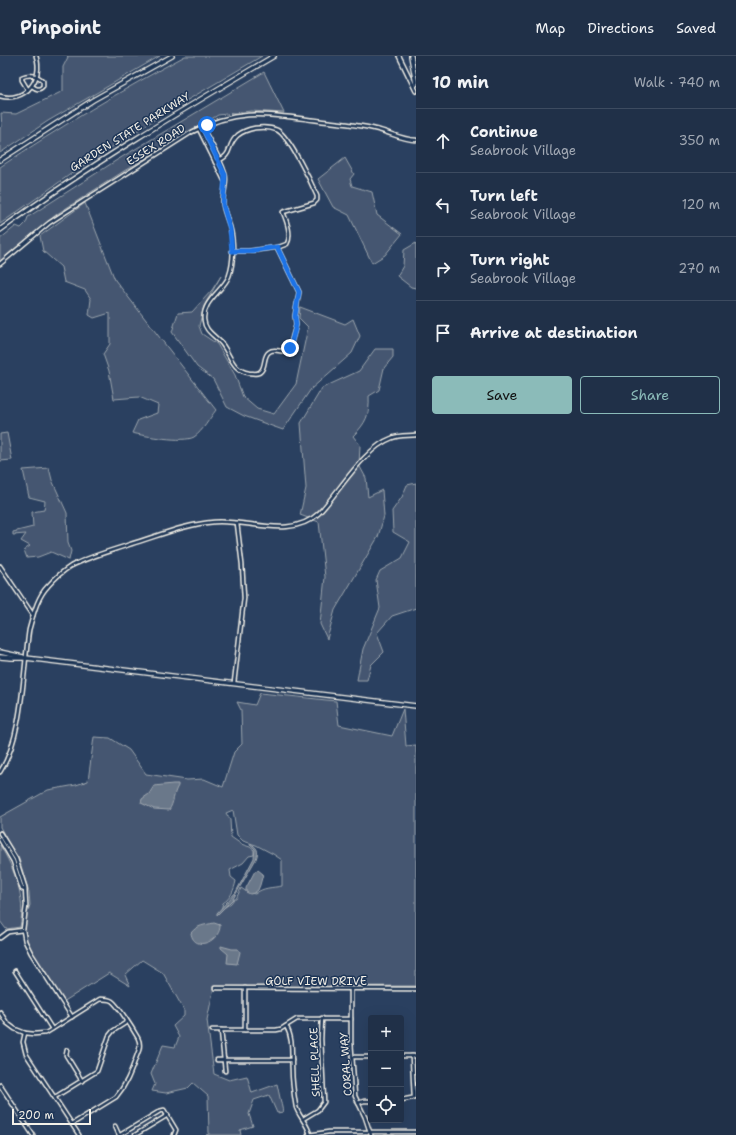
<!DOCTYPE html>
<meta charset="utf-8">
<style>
body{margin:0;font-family:"Shantell Sans",sans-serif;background:#2d3c52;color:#f1f3f6}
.controls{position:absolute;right:12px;bottom:12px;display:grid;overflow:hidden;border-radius:4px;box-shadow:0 4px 16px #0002}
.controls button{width:36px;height:36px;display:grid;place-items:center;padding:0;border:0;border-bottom:1px solid #3d4b60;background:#203048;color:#f1f3f6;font:20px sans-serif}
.scale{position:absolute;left:12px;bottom:10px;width:79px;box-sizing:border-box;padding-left:4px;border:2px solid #f4f1e8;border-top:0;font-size:11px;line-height:14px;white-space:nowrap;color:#f4f1e8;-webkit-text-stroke:3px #1d3557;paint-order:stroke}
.stop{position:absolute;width:12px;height:12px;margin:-9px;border:3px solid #1a73e8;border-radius:50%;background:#fff}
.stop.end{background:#1a73e8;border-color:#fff;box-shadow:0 1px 4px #0008}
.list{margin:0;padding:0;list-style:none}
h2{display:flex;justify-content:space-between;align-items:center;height:52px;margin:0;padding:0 16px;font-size:17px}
h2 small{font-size:13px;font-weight:400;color:#a2a9b4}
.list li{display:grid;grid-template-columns:26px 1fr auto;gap:12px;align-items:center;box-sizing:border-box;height:64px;padding:0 16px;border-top:1px solid #3d4b60}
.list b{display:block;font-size:15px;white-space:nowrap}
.list p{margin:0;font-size:13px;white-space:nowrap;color:#a2a9b4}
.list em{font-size:13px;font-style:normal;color:#a2a9b4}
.actions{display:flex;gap:8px;padding:12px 16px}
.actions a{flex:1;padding:9px 0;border:1px solid #8bbbb9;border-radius:4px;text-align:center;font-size:14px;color:#8bbbb9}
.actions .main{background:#8bbbb9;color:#111}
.icon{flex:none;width:22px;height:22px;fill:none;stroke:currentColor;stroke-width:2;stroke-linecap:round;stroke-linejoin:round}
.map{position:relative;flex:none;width:416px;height:1079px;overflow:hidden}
header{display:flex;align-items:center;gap:24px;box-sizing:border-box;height:56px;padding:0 20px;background:#203048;border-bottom:1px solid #3d4b60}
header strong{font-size:19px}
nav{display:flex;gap:22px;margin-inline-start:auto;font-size:14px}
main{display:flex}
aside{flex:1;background:#203048}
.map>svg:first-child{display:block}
.green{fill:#445771;stroke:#9ca4ac;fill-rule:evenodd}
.water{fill:#6a788a;stroke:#a1a8b0}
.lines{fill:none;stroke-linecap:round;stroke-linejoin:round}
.minor-casing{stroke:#f4f1e8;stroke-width:5.5}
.major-casing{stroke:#f4f1e8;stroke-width:6}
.highway-casing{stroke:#f4f1e8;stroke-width:6}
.minor{stroke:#1d3557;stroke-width:2.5}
.major{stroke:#1d3557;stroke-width:3}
.highway{stroke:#1d3557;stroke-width:3.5}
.route{stroke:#1a73e8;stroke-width:5}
.labels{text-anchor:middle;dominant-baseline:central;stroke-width:3;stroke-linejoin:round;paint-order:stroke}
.street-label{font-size:11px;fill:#f4f1e8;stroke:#1d3557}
</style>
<header>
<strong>Pinpoint</strong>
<nav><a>Map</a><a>Directions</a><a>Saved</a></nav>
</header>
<main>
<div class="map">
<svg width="416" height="1079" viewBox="0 0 416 1079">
<rect width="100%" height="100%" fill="#2a4060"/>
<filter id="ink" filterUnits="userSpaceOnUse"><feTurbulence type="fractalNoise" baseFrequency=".025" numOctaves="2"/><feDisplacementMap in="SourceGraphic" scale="8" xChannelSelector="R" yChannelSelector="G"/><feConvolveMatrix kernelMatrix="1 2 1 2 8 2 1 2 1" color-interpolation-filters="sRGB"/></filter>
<g filter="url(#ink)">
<g class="green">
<polygon points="67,0 160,0 48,65 0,97 0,72 2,71 1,57 16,58 63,35 63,11 68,1"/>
<path d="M185 0H262L157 62 75 115 0 168V111C60 71 122 34 185 0Z"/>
<polygon points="264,16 284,57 251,55 218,59 124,115 57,158 0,205 0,183 16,170 21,172 26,167 28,161 117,104"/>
<polygon points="345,102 354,118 350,123 352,130 372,136 377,159 402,178 385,199 372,207 349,159 333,151 318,123"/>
<path d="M85 147 115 224 216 354C209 363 203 375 194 381 184 387 144 380 132 377L138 364 157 357 158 349 139 341 114 343 109 315 103 298 110 288V257L94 262 89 259 91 243 85 234 64 226 61 211 43 195 40 180Z"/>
<polygon points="416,187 416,232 411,231 397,220 403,210 404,194"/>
<polygon points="221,220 204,250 199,270 202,278 217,288 235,319 243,341 257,353 274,358 296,328 308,271 299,262 300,251 345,268 353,263 360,280 352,297 311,333 283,374 244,360 227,351 213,323 197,311 172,276 178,257 192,256 212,234"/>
<path d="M375 293H393V301L384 312 379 334 369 340C370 359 366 367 353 380L360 389 359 409 366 422 368 441 382 434 384 460 378 481 335 554 327 583 320 568 325 521 319 466 300 459 306 432 301 367 322 332 359 315Z"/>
<polygon points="7,377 12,404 0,405 0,378"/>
<polygon points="49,412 52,424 67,457 68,487 71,495 69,504 51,496 38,501 27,502 24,494 30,490 21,485 26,478 13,479 13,476 33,471 32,456 44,454 45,445 29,441 23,414"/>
<polygon points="416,427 416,552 392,560 377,577 384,596 371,609 367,624 357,624 363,593 380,552 376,524 380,515 402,502 410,486 393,476 392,455 402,441 407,429"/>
<path d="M260 637 336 645 339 669 392 680 403 653 406 690 416 689V930L214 931 207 964 214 1018 229 1024 247 1020 252 1037 277 1028 283 1056 277 1057 269 1039 254 1044 249 1058 253 1070 240 1074 241 1079H206L209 1078 208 1040 193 1027 188 1032 166 1037 152 1035 155 1028 151 1018 163 989 175 991 179 981 173 970 184 960V954L163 917 142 904 125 919 130 930 109 917 63 946 31 897 26 882 25 863 30 849 29 836 19 803 9 788 0 771V761L48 734 76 729 88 725 94 681 110 682 129 694 146 718 187 724 204 723 223 731 234 696 242 688 241 654 237 646 255 649ZM233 754 237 779 243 785 256 789 273 798 282 804V830C272 832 263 831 255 838L247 836 241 832 236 843H234L231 847 221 854 223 847C231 842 234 834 236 825L231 821 230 814 243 807 249 800 254 799V794L250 791 241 788 231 781 230 764 226 757Z"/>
<path d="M0 789C15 815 26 841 20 871L6 873 0 865Z"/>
</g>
<g class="water">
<path d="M173 728H178V730C173 738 174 747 169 754L154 753 141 747 142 743 149 738 154 730Z"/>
<path d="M250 787C258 792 259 795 256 803L233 843 217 859V857L236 836 254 802 255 793 250 789Z"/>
<polygon points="258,814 263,818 260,829 258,834 254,837 250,838 246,836 246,832 255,815"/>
<path d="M214 867 220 869C221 885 194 897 191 877 197 869 205 869 214 867Z"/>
<polygon points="221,890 232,893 238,893 240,896 237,908 227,907 228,898 221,892"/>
</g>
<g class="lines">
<g class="minor-casing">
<g id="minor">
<path d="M28 34 22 24V21C29 18 38 19 43 25V30C39 35 36 33 32 30"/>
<path d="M0 40C25 47 44 23 36 0"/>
<path d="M202 71C210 86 220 101 225 118 228 127 222 138 223 148 224 156 228 164 230 171 234 185 234 206 229 220 223 235 202 245 204 264 205 276 215 279 222 288 231 300 232 314 249 317 254 317 258 319 261 315 266 310 263 300 269 296 275 291 282 298 289 294L296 269 295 260 299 236 278 193 279 191 287 188C292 179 287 166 283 156L314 147 317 144V140C311 126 289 80 277 74 270 71 262 71 255 72 250 73 243 75 238 79 225 90 235 99 215 106"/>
<polyline points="199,73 224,124"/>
<polyline points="232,195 249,195 279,191"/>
<path d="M0 208 49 167 66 156 192 76C236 52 267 58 314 64 334 67 355 68 375 73 389 76 402 84 416 84"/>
<polyline points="0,510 33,559"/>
<polyline points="234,627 244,542 242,508 237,467"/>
<path d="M0 716C23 681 23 616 29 574 33 560 37 541 48 530 55 522 63 515 71 510 90 500 111 495 131 488 158 480 186 468 214 466 248 463 291 484 319 457 339 436 364 392 392 382 399 379 408 380 416 379"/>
<polyline points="0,777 16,803 25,831 26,850 23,874 25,885 31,897 72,961"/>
<polyline points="0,783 13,805 22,833 25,834"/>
<polyline points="0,882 8,876 23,874"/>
<polyline points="15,915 52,973"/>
<polyline points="215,932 416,933"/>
<polyline points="351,933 351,986 355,1040 365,1061 371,1079"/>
<path d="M0 956 7 967 15 973 25 977 34 978 46 977 100 943C104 943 109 943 112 945 118 949 134 975 138 982 140 986 140 990 139 994 132 1012 128 1027 116 1041L72 1068"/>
<path d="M286 970C294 983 291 999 292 1013 292 1025 294 1039 296 1051 299 1061 308 1068 310 1079"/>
<polyline points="212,974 276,974 281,973 297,963 351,963"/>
<polyline points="221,974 225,1015"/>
<polyline points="245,974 245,932"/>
<polyline points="25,977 23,986 26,998 79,1079"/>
<polyline points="67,994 66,999 82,1025"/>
<polyline points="401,1000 416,1000"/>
<polyline points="352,1001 371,1001"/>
<polyline points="217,1004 292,1004"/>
<polyline points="0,1029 33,1079"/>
<polyline points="55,1041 97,1015 109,980 113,975 127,966"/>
<polyline points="401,1044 412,1042 414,1041 412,1000"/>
<polyline points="358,1047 364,1045 371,1045"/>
<polyline points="303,1063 318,1054 324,1046 321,983 322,962"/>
<polyline points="115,1070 119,1079"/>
<polyline points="120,1079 160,1055 164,1054 176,1074 174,1079"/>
<polyline points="135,1079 168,1059"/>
<polyline points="308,1079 329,1076 416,1076"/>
</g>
</g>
<g class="major-casing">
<polyline id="major" points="399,0 416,35"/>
</g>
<g class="highway-casing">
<g id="highway">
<polyline points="411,0 416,28"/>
<polyline points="0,104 93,44 172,0"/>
<path d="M0 174C88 110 180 55 274 0"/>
<polyline points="0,596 23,601"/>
<polyline points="0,601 12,602 26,602 416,650"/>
</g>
</g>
<use href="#minor" class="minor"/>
<use href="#major" class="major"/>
<use href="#highway" class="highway"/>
</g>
</g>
<g class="lines" filter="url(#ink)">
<polyline class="route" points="207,69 202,71 225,119 223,149 230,173 232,195 249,195 278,191 278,193 299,236 295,260 296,269 290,292"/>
</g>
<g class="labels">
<g class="street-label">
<text transform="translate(130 76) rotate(-32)">GARDEN STATE PARKWAY</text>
<text transform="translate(156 89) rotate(-32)">ESSEX ROAD</text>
<text x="316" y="925">GOLF VIEW DRIVE</text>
<text transform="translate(315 1006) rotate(-92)">SHELL PLACE</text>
<text transform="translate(346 1008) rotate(-94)">CORAL WAY</text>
</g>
</g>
</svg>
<div class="controls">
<button>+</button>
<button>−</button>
<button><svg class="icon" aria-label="locate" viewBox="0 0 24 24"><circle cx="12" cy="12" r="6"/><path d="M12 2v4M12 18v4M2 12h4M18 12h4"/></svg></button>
</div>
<div class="scale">200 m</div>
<div class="stop" style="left:207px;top:69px"></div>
<div class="stop end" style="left:290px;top:292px"></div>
</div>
<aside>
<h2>10 min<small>Walk · 740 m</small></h2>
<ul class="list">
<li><svg class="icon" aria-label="ahead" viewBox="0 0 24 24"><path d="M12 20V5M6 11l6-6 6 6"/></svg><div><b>Continue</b><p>Seabrook Village</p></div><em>350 m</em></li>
<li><svg class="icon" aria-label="left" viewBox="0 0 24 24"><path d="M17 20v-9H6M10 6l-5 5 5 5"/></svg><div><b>Turn left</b><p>Seabrook Village</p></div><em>120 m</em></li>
<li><svg class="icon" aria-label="right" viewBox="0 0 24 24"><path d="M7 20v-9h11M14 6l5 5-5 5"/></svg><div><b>Turn right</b><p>Seabrook Village</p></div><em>270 m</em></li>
<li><svg class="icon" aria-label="arrive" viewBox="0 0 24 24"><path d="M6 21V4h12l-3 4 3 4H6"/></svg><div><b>Arrive at destination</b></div></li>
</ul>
<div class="actions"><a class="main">Save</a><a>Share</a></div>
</aside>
</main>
